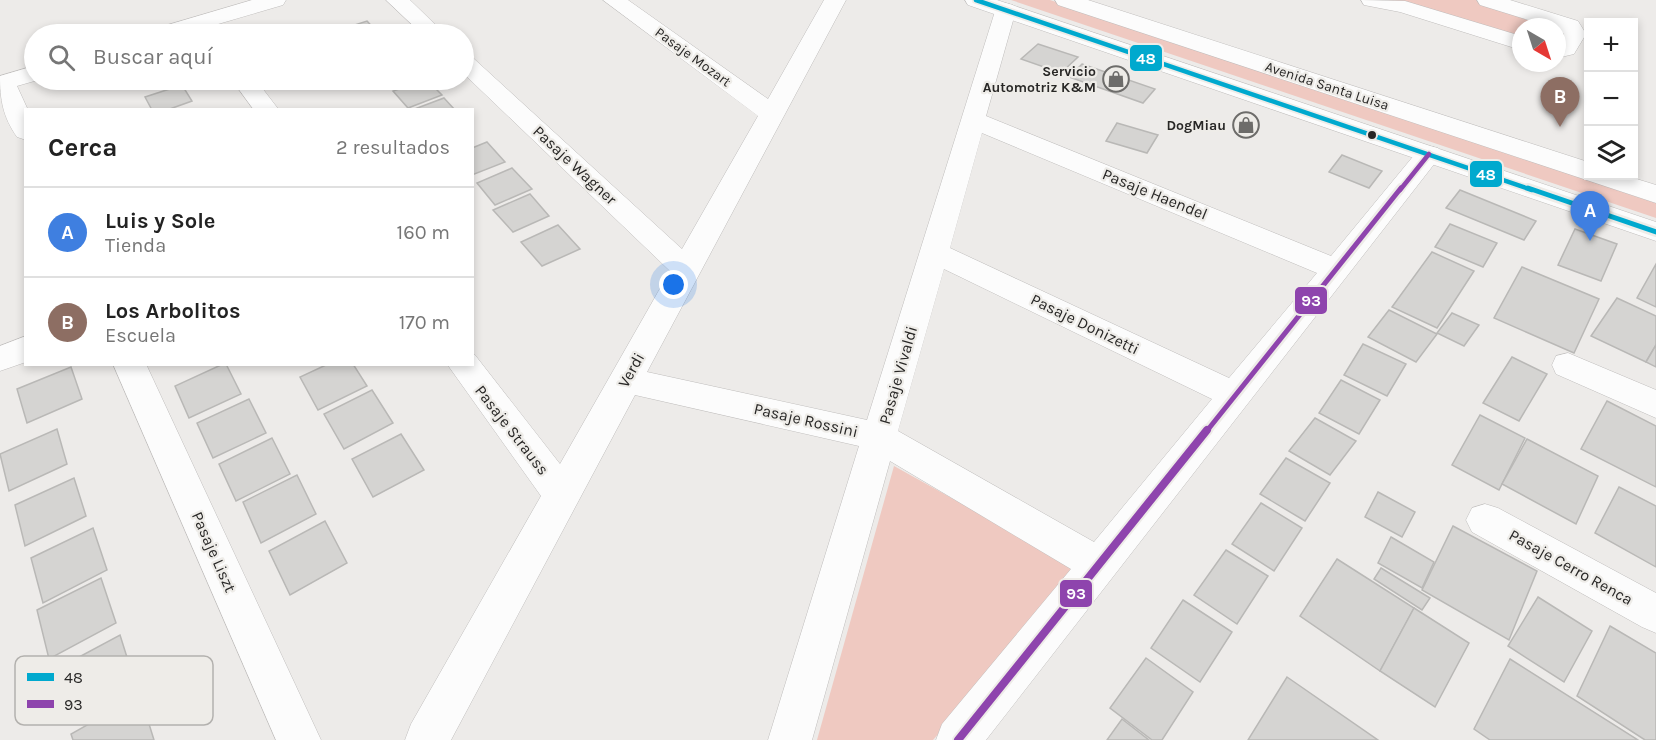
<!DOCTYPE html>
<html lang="es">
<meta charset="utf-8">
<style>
body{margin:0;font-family:Karla,sans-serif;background:#f2f2f2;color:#222}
.controls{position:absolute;right:18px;top:18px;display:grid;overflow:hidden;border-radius:0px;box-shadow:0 3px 9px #0003}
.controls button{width:54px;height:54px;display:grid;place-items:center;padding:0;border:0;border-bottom:2px solid #e0e0e0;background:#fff;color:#222;font:30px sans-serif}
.compass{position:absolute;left:1512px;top:18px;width:54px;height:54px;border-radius:50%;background:#fff;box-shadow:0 3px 9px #0003;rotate:141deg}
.you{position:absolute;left:674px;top:285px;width:21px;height:21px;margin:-15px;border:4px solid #fff;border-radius:50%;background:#1a73e8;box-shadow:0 0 0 9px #1a73e833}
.badge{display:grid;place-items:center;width:39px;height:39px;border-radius:50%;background:#6d6c6a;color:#fff;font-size:20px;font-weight:700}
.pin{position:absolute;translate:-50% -50px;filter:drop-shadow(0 2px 3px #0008)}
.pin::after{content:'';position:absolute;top:32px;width:21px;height:18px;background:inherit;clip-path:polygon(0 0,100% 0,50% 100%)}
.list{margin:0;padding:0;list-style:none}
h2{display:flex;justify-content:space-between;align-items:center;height:78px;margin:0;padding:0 24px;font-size:26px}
h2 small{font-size:20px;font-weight:400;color:#767676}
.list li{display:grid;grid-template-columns:39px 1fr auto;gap:18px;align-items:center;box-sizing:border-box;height:90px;padding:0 24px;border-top:2px solid #e0e0e0}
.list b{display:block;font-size:22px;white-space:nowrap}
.list p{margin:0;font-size:20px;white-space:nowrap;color:#767676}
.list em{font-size:20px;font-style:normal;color:#767676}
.icon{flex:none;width:33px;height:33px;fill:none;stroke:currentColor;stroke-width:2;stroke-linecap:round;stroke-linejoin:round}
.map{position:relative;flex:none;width:1656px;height:740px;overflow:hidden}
.search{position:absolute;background:#fff;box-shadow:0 3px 9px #0003;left:24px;top:24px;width:450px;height:66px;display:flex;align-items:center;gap:15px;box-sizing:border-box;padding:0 21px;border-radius:33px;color:#767676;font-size:22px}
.panel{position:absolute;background:#fff;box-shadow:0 3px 9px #0003;left:24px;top:108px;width:450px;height:258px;border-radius:0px}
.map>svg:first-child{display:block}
.green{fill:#efc9c1}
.building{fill:#d5d4d2;stroke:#b9b8b6;stroke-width:1.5}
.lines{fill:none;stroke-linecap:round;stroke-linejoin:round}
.minor-casing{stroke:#bfbdbc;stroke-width:1}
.secondary-casing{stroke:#bfbdbc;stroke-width:1}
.minor{fill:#fcfcfc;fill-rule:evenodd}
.secondary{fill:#fcfcfc;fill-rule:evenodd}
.bus-1-far1-casing{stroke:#eeece8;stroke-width:8}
.bus-1-casing{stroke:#eeece8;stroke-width:10}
.bus-2-far2-casing{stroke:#eeece8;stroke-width:8}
.bus-2-far1-casing{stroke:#eeece8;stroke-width:10}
.bus-2-casing{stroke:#eeece8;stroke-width:12}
.bus-1-far1{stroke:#00a9ce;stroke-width:4.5}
.bus-1{stroke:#00a9ce;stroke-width:5}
.bus-2-far2{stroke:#8e44ad;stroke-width:4.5}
.bus-2-far1{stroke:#8e44ad;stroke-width:5}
.bus-2{stroke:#8e44ad;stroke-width:8}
.bus-dot{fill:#282726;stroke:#eeece8;stroke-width:2}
.labels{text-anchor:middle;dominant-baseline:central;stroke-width:4.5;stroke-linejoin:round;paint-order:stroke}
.far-street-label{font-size:14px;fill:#282726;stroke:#eeece8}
.far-poi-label{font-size:14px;font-weight:bold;fill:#282726;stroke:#eeece8;text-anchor:end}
.street-label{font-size:16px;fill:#282726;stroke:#eeece8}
.key{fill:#eeece8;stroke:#b3b1ae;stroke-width:1.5}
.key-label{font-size:16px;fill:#282726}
.line-badge{stroke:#eeece8;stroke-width:2}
.badge-label{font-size:16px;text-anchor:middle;font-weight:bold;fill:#fff}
</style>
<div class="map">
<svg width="1656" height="740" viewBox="0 0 1656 740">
<rect width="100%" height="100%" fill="#edebe9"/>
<g class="green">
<polygon points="1011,0 1050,0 1656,200 1656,218"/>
<polygon points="1387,0 1478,0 1568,29 1557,47 1557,27 1521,27 1521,39"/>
<polygon points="894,466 1081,570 933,740 817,740"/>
</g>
<g class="building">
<polygon points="367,21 379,34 338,34 336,31"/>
<polygon points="1038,44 1078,57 1061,73 1021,59"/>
<polygon points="1082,64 1155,89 1143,103 1069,77"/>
<polygon points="427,80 442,95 408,108 393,91"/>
<polygon points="182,85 192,101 167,110 152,110 145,97"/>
<polygon points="444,98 455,110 412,110"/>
<polygon points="1117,123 1158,135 1147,153 1106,141"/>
<polygon points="487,142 505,162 472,175 472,148"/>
<polygon points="1342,155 1382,171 1369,188 1329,172"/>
<polygon points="512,168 532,189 495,205 477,183"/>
<polygon points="1460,190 1536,221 1524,240 1446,208"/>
<polygon points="530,194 549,216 513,232 493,210"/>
<polygon points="1450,224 1497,243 1483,267 1435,247"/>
<polygon points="558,225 580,249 542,266 521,242"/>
<polygon points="1575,229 1617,244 1601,281 1558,265"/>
<polygon points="1432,252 1474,271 1437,328 1392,307"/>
<polygon points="1656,264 1656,307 1637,298"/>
<polygon points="1522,267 1599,299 1574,353 1494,318"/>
<polygon points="1617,298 1656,316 1656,345 1646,362 1591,336"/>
<polygon points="1389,310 1437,334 1416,362 1368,337"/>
<polygon points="1452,313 1479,325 1464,346 1437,333"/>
<polygon points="1363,344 1406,364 1387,396 1344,375"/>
<polygon points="1656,345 1656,367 1646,362"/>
<polygon points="1512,357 1547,374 1519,421 1483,403"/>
<polygon points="223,364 226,364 241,394 189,418 175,386"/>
<polygon points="328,364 353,364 367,386 318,410 300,377"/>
<polygon points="71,367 82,399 27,423 17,389"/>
<polygon points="1341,380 1380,400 1359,434 1319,413"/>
<polygon points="372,390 393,423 344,449 324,414"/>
<polygon points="249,399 266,433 213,458 197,423"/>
<polygon points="1607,401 1656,426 1656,487 1581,449"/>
<polygon points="1480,415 1525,438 1499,490 1452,465"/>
<polygon points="1315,418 1356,441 1330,475 1289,451"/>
<polygon points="57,429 67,464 9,491 0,454"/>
<polygon points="401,434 424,470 373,497 352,459"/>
<polygon points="272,438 290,474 236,501 219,464"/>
<polygon points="1527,439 1598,476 1576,524 1502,484"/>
<polygon points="1286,458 1330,483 1305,521 1260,494"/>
<polygon points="297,475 316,514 261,543 243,502"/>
<polygon points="74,478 86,516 25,546 15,505"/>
<polygon points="1619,487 1656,506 1656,567 1595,533"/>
<polygon points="1378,492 1415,512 1402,537 1365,517"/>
<polygon points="1261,503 1302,528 1274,571 1232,544"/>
<polygon points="325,521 347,563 290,595 269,551"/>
<polygon points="1453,526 1537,571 1509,640 1422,590"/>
<polygon points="93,528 107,570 43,603 31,558"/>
<polygon points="1391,537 1434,562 1422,588 1378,563"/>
<polygon points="1226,550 1268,576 1237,624 1194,595"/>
<polygon points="1337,559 1414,608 1380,671 1300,616"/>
<polygon points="1381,568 1430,598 1422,610 1374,579"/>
<polygon points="101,578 116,623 49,659 37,610"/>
<polygon points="1538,597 1592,631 1564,682 1508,646"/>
<polygon points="1183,600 1232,632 1200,682 1151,648"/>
<polygon points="1414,608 1469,643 1435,707 1380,671"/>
<polygon points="1610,626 1656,653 1656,740 1645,740 1577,696"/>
<polygon points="120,635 136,686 66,724 53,671"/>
<polygon points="1146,658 1193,692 1162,740 1152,740 1110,708"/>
<polygon points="1510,659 1638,740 1490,740 1474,729"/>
<polygon points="1287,677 1378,740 1248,740"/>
<polygon points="140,695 154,740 73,740 71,734"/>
<polygon points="1122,719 1149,740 1107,740"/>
</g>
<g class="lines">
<g class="minor-casing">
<g id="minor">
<polygon points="252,0 286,0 283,5 184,34 151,34 154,29"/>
<polygon points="386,0 410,0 445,34 422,34"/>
<path d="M603 0H628L768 99 824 0H846L647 372 867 420 997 5 1005 3 1013 5 1016 10 986 116 1331 256 1420 148 1429 146 1438 148 1442 154 986 740H936L942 724 1071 569 890 461 812 740H768L859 446 635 395 451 740H405L411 724 541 496 447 364H472V355H475L560 464 670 271 464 74V55L472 57 682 249 758 116ZM982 133 1317 273 1229 378 950 248ZM944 269 1212 399 1094 542 898 431Z"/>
<polygon points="1361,0 1405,1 1521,36 1521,50 1400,12 1364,5"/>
<polygon points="1477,0 1510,0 1578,21 1586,34 1574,54 1557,58 1557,44 1564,34 1557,27 1551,27 1480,5"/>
<path d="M34 66V80H38L17 86 28 110H26V140L17 137C3 117 0 100 0 76Z"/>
<polygon points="232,80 256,80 279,110 254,110"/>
<polygon points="26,336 26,362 0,371 0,346"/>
<polygon points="1568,353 1656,390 1656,418 1556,374 1552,365 1556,356"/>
<polygon points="113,364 146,364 321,740 276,740"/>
<polygon points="1485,504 1498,508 1656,593 1656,633 1642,627 1472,532 1466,520 1472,508"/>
</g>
</g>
<g class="secondary-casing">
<g id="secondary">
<polygon points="965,0 997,0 1656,222 1656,241 968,5"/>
<polygon points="1055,0 1088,0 1588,162 1588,176 1627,176 1656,185 1656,203 1058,5"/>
</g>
</g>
<use href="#minor" class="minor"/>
<use href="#secondary" class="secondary"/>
<g class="bus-1-far1-casing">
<polyline id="bus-1-far1" points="976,0 1532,190"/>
</g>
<g class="bus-1-casing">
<polyline id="bus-1" points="1528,188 1656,232"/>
</g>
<g class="bus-2-far2-casing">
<polyline id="bus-2-far2" points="1400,190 1429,154"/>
</g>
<g class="bus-2-far1-casing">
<polyline id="bus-2-far1" points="1206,432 1401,188"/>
</g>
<g class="bus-2-casing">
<polyline id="bus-2" points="958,740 1207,430"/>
</g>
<use href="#bus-1-far1" class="bus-1-far1"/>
<use href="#bus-1" class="bus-1"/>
<use href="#bus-2-far2" class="bus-2-far2"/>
<use href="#bus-2-far1" class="bus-2-far1"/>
<use href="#bus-2" class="bus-2"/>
</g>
<defs>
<g id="shop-ring" transform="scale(1.35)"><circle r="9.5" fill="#eeece8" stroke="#6d6c6a" stroke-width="1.5"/><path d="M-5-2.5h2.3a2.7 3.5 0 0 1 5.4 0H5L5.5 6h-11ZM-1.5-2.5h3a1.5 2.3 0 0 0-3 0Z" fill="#6d6c6a"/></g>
</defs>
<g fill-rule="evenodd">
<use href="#shop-ring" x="1116" y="79"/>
<use href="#shop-ring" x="1246" y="125"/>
</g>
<circle class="bus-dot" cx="1372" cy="135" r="5"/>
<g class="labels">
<g class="far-street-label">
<text transform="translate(693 57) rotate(36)">Pasaje Mozart</text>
<text transform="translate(1327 86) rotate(18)">Avenida Santa Luisa</text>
</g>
<g class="far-poi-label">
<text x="1096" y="71">Servicio<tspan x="1096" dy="16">Automotriz K&amp;M</tspan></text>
<text x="1226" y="125">DogMiau</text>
</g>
<g class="street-label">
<text transform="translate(575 165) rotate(43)">Pasaje Wagner</text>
<text transform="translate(1155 194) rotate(22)">Pasaje Haendel</text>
<text transform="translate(1085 324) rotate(26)">Pasaje Donizetti</text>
<text transform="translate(631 370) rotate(-61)">Verdi</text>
<text transform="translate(898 375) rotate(-74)">Pasaje Vivaldi</text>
<text transform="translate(806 420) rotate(13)">Pasaje Rossini</text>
<text transform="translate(512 430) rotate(52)">Pasaje Strauss</text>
<text transform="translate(214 552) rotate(66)">Pasaje Liszt</text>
<text transform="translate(1571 567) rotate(29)">Pasaje Cerro Renca</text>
</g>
</g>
<rect x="15" y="656" width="198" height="69" rx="9" class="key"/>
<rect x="27" y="673" width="27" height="8" fill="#00a9ce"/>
<rect x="27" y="700" width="27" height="8" fill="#8e44ad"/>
<g class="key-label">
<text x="64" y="683">48</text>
<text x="64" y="710">93</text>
</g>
<g class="line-badge">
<rect x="1129" y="44" width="34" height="28" rx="6" fill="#00a9ce"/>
<rect x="1469" y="160" width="34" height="28" rx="6" fill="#00a9ce"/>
<rect x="1294" y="286" width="34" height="29" rx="6" fill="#8e44ad"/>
<rect x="1059" y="579" width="34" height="29" rx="6" fill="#8e44ad"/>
</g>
<g class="badge-label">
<text x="1146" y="64">48</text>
<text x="1486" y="180">48</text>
<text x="1311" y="306">93</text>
<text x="1076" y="599">93</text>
</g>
</svg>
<div class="controls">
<button>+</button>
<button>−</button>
<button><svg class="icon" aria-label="layers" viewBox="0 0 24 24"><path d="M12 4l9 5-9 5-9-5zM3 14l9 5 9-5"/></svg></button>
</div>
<svg class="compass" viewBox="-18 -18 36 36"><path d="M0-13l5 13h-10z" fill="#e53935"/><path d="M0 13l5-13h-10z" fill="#767676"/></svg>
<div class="you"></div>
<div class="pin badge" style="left:1590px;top:241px;background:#3f7fe0">A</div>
<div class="pin badge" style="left:1560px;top:127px;background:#8d6e63">B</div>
<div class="search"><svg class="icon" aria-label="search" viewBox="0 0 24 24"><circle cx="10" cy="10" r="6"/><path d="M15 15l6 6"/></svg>Buscar aquí</div>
<section class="panel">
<h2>Cerca<small>2 resultados</small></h2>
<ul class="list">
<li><span class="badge" style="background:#3f7fe0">A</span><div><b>Luis y Sole</b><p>Tienda</p></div><em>160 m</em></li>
<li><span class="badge" style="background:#8d6e63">B</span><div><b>Los Arbolitos</b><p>Escuela</p></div><em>170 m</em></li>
</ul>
</section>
</div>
